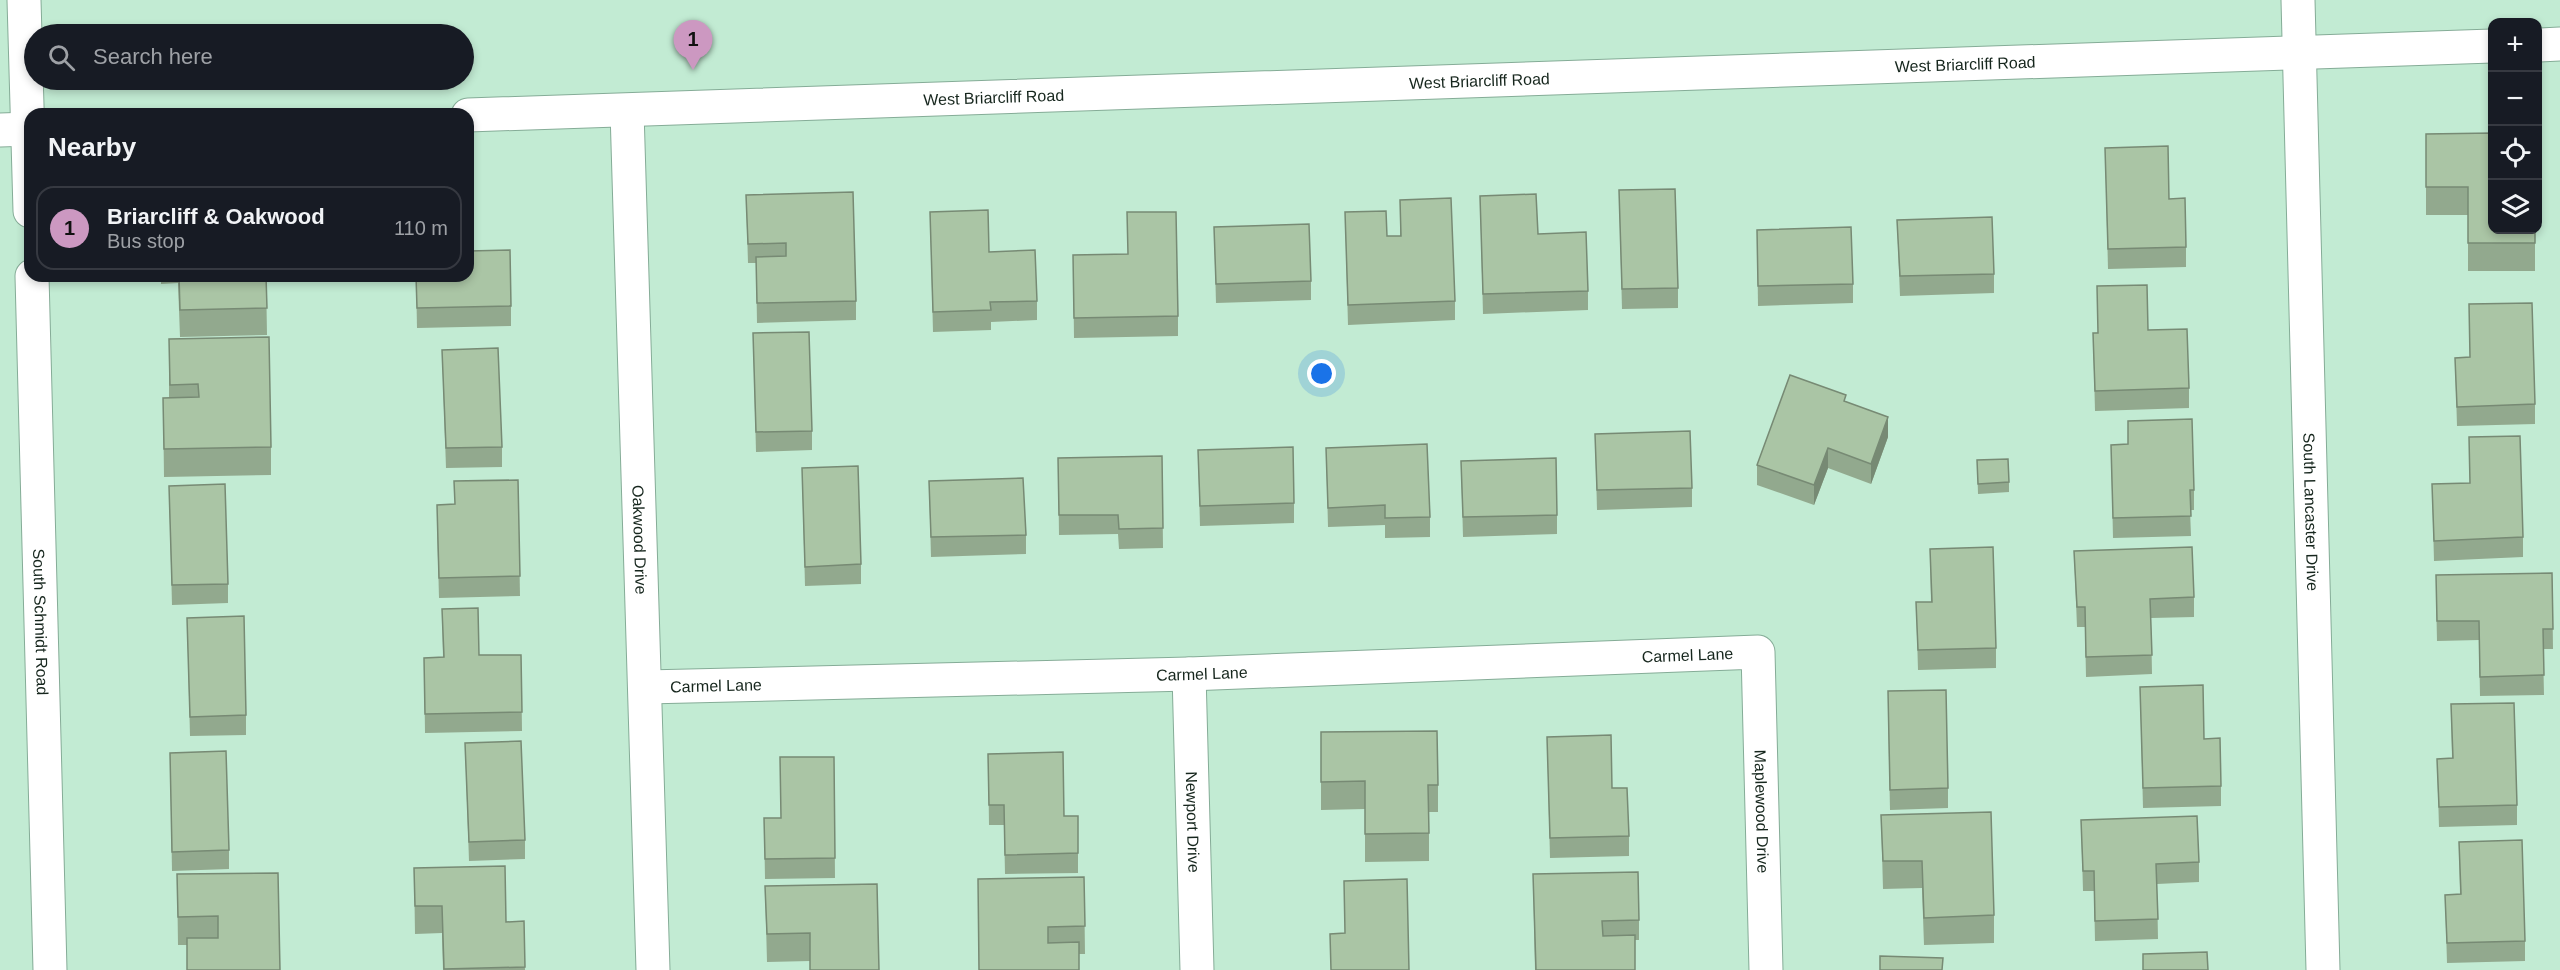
<!DOCTYPE html>
<meta charset="utf-8">
<style>
body{margin:0;font-family:Helvetica,sans-serif;background:#242831;color:#f1f3f6}
.controls{position:absolute;right:18px;top:18px;display:grid;overflow:hidden;border-radius:12px;box-shadow:0 3px 9px #0003}
.controls button{width:54px;height:54px;display:grid;place-items:center;padding:0;border:0;border-bottom:2px solid #363941;background:#171b24;color:#f1f3f6;font:30px sans-serif}
.you{position:absolute;left:1322px;top:374px;width:21px;height:21px;margin:-15px;border:4px solid #fff;border-radius:50%;background:#1a73e8;box-shadow:0 0 0 9px #1a73e833}
.badge{display:grid;place-items:center;width:39px;height:39px;border-radius:50%;background:#cc98c1;color:#111;font-size:20px;font-weight:700}
.pin{position:absolute;translate:-50% -50px;filter:drop-shadow(0 2px 3px #0008)}
.pin::after{content:'';position:absolute;top:32px;width:21px;height:18px;background:inherit;clip-path:polygon(0 0,100% 0,50% 100%)}
.list{margin:0;padding:0;list-style:none}
h2{display:flex;justify-content:space-between;align-items:center;height:78px;margin:0;padding:0 24px;font-size:26px}
h2 small{font-size:20px;font-weight:400;color:#9ea1a6}
.list li{display:grid;grid-template-columns:39px 1fr auto;gap:18px;align-items:center;box-sizing:border-box;height:84px;margin:0 12px 12px;padding:0 12px;border:2px solid #363941;border-radius:18px}
.list b{display:block;font-size:22px;white-space:nowrap}
.list p{margin:0;font-size:20px;white-space:nowrap;color:#9ea1a6}
.list em{font-size:20px;font-style:normal;color:#9ea1a6}
.icon{flex:none;width:33px;height:33px;fill:none;stroke:currentColor;stroke-width:2;stroke-linecap:round;stroke-linejoin:round}
.map{position:relative;flex:none;width:2560px;height:970px;overflow:hidden}
.search{position:absolute;background:#171b24;box-shadow:0 3px 9px #0003;left:24px;top:24px;width:450px;height:66px;display:flex;align-items:center;gap:15px;box-sizing:border-box;padding:0 21px;border-radius:33px;color:#9ea1a6;font-size:22px}
.panel{position:absolute;background:#171b24;box-shadow:0 3px 9px #0003;left:24px;top:108px;width:450px;height:174px;border-radius:18px}
.map>svg:first-child{display:block}
.lines{fill:none;stroke-linecap:round;stroke-linejoin:round}
.minor-casing{stroke:#85ac97;stroke-width:35}
.minor{stroke:#fff;stroke-width:33}
.wall{fill:#92a98e}
.shaded-wall{fill:#778a74}
.building{fill:#aac5a5;stroke:#778a74;stroke-width:1.5}
.labels{text-anchor:middle;dominant-baseline:central;stroke-width:6;stroke-linejoin:round;paint-order:stroke}
.street-label{font-size:16px;fill:#16261d;stroke:#fff}
</style>
<div class="map">
<svg width="2560" height="970" viewBox="0 0 2560 970">
<rect width="100%" height="100%" fill="#c2ebd3"/>
<g class="lines">
<g class="minor-casing">
<g id="minor">
<polyline points="24,0 30,211"/>
<path id="s1" d="M2298 0 2323 970"/>
<polyline points="2538,45 2560,44"/>
<path id="s2" d="M627 111 653 970"/>
<path id="s3" d="M468 115 2492 46"/>
<polyline points="0,130 30,129"/>
<path id="s4" d="M32 276 50 970"/>
<path id="s5" d="M1189 674 1197 970"/>
<path id="s6" d="M646 687 1189 674 1758 652 1766 970"/>
</g>
</g>
<use href="#minor" class="minor"/>
</g>
<g class="wall">
<polygon points="2493,133 2493,230 2535,230 2535,271 2468,271 2468,215 2426,215 2426,134"/>
<polygon points="2105,148 2169,199 2186,247 2186,267 2108,269"/>
<polygon points="1619,190 1678,288 1678,308 1622,309"/>
<polygon points="746,195 856,301 856,320 757,323 756,263 748,263"/>
<polygon points="1480,196 1538,234 1588,291 1588,310 1483,314"/>
<polygon points="1400,200 1455,301 1455,320 1348,325 1345,212 1387,236 1400,236"/>
<polygon points="930,212 989,252 1037,301 1037,320 991,322 991,330 933,332"/>
<polygon points="1127,212 1178,316 1178,336 1074,338 1073,255 1128,254"/>
<polygon points="1897,220 1994,274 1994,293 1900,296"/>
<polygon points="1214,227 1311,281 1311,300 1216,303"/>
<polygon points="1757,230 1853,284 1853,303 1758,306"/>
<polygon points="469,251 511,306 511,326 417,328 416,276"/>
<polygon points="161,276 266,276 267,335 180,337 178,283 161,284"/>
<polygon points="2469,304 2535,404 2535,424 2457,426 2455,358 2470,357"/>
<polygon points="2148,330 2189,388 2189,408 2095,411 2093,333"/>
<polygon points="753,333 812,431 812,450 756,452"/>
<polygon points="169,339 271,447 271,475 164,477 163,398 169,398"/>
<polygon points="442,350 502,447 502,467 446,468"/>
<polygon points="1846,402 1888,437 1871,484 1828,468 1814,505 1757,485 1757,465"/>
<polygon points="1595,434 1692,488 1692,507 1597,510"/>
<polygon points="2469,437 2523,537 2523,557 2434,561 2432,484 2470,483"/>
<polygon points="2111,445 2194,490 2194,510 2190,510 2191,536 2113,538"/>
<polygon points="1326,448 1430,517 1430,537 1385,538 1385,525 1328,527"/>
<polygon points="1198,450 1294,503 1294,523 1200,526"/>
<polygon points="1162,456 1163,548 1119,549 1118,534 1059,535 1058,458"/>
<polygon points="1977,460 2009,482 2009,492 1978,494"/>
<polygon points="1461,461 1557,515 1557,534 1463,537"/>
<polygon points="802,468 861,564 861,584 805,586"/>
<polygon points="518,480 520,596 439,598 437,524 454,504"/>
<polygon points="929,481 1026,535 1026,554 931,557"/>
<polygon points="169,486 228,584 228,603 172,605"/>
<polygon points="1930,549 1996,648 1996,668 1918,670 1916,602 1931,602"/>
<polygon points="2074,551 2194,597 2194,617 2151,618 2152,674 2086,677 2085,627 2077,627"/>
<polygon points="2552,573 2553,649 2543,649 2544,695 2480,696 2479,640 2437,641 2436,595"/>
<polygon points="442,609 479,655 521,655 522,731 425,733 424,658 443,657"/>
<polygon points="187,618 246,715 246,735 190,736"/>
<polygon points="2140,687 2204,739 2221,786 2221,806 2143,808"/>
<polygon points="2451,704 2517,805 2517,825 2439,827 2437,759 2452,758"/>
<polygon points="1888,711 1948,788 1948,808 1890,810"/>
<polygon points="1321,732 1438,785 1438,812 1429,812 1429,861 1365,862 1365,809 1321,810"/>
<polygon points="1547,737 1612,788 1629,836 1629,856 1550,858"/>
<polygon points="465,743 525,840 525,859 469,861"/>
<polygon points="170,753 229,850 229,869 172,871"/>
<polygon points="988,754 1064,816 1078,816 1078,873 1005,874 1004,825 989,825"/>
<polygon points="834,757 835,878 765,879 764,818 781,818"/>
<polygon points="1881,815 1994,915 1994,943 1924,945 1922,888 1883,889"/>
<polygon points="2081,820 2199,862 2199,882 2157,884 2158,939 2095,941 2094,891 2083,891"/>
<polygon points="2459,842 2525,941 2525,961 2447,963 2445,895 2460,894"/>
<polygon points="414,868 506,922 524,921 525,970 443,970 442,933 415,934"/>
<polygon points="177,874 280,970 187,945 178,945"/>
<polygon points="1533,874 1639,920 1639,940 1635,940 1635,970 1535,970"/>
<polygon points="1084,877 1085,954 1079,954 979,970"/>
<polygon points="765,886 879,970 810,970 810,961 767,962"/>
</g>
<g class="shaded-wall">
<polygon points="1888,417 1888,437 1871,484 1871,464"/>
<polygon points="1828,448 1828,468 1814,505 1814,485"/>
</g>
<g class="building">
<polygon points="2493,133 2493,230 2535,230 2535,243 2468,243 2468,187 2426,187 2426,134"/>
<polygon points="2168,146 2169,199 2185,198 2186,247 2108,249 2105,148"/>
<polygon points="1675,189 1678,288 1622,289 1619,190"/>
<polygon points="853,192 856,301 757,303 756,257 786,256 786,243 748,244 746,195"/>
<polygon points="1536,194 1538,234 1586,232 1588,291 1483,294 1480,196"/>
<polygon points="1451,198 1455,301 1348,305 1345,212 1386,211 1387,236 1401,236 1400,200"/>
<polygon points="468,203 469,251 510,250 511,306 417,308 416,276 468,276"/>
<polygon points="988,210 989,252 1035,250 1037,301 990,302 991,310 933,312 930,212"/>
<polygon points="1127,212 1176,212 1178,316 1074,318 1073,255 1128,254"/>
<polygon points="1992,217 1994,274 1900,276 1897,220"/>
<polygon points="1309,224 1311,281 1216,284 1214,227"/>
<polygon points="1851,227 1853,284 1758,286 1757,230"/>
<polygon points="179,276 266,276 267,308 180,310"/>
<polygon points="2147,285 2148,330 2187,329 2189,388 2095,391 2093,333 2098,333 2097,286"/>
<polygon points="2532,303 2535,404 2457,407 2455,358 2470,357 2469,304"/>
<polygon points="809,332 812,431 756,432 753,333"/>
<polygon points="269,337 271,447 164,449 163,398 199,397 198,384 170,385 169,339"/>
<polygon points="498,348 502,447 446,448 442,350"/>
<polygon points="1790,375 1846,395 1844,401 1888,417 1871,464 1828,448 1814,485 1757,465"/>
<polygon points="2192,419 2194,490 2190,490 2191,516 2113,518 2111,445 2128,444 2128,421"/>
<polygon points="1690,431 1692,488 1597,490 1595,434"/>
<polygon points="2520,436 2523,537 2434,541 2432,484 2470,483 2469,437"/>
<polygon points="1427,444 1430,517 1385,518 1385,505 1328,508 1326,448"/>
<polygon points="1293,447 1294,503 1200,506 1198,450"/>
<polygon points="1162,456 1163,528 1119,529 1118,515 1059,515 1058,458"/>
<polygon points="1556,458 1557,515 1463,517 1461,461"/>
<polygon points="2008,459 2009,482 1978,484 1977,460"/>
<polygon points="858,466 861,564 805,567 802,468"/>
<polygon points="1023,478 1026,535 931,537 929,481"/>
<polygon points="518,480 520,576 439,578 437,505 455,504 454,481"/>
<polygon points="225,484 228,584 172,585 169,486"/>
<polygon points="1993,547 1996,648 1918,650 1916,602 1932,602 1930,549"/>
<polygon points="2192,547 2194,597 2150,599 2152,655 2086,657 2085,607 2077,607 2074,551"/>
<polygon points="2552,573 2553,629 2543,629 2544,675 2480,677 2479,621 2437,621 2436,575"/>
<polygon points="478,608 479,655 521,655 522,712 425,714 424,658 444,657 442,609"/>
<polygon points="244,616 246,715 190,717 187,618"/>
<polygon points="2203,685 2204,739 2220,738 2221,786 2143,788 2140,687"/>
<polygon points="1946,690 1948,788 1890,790 1888,691"/>
<polygon points="2514,703 2517,805 2439,807 2437,759 2453,758 2451,704"/>
<polygon points="1437,731 1438,785 1428,785 1429,833 1365,834 1365,781 1321,782 1321,732"/>
<polygon points="1611,735 1612,788 1627,788 1629,836 1550,838 1547,737"/>
<polygon points="521,741 525,840 469,842 465,743"/>
<polygon points="226,751 229,850 172,852 170,753"/>
<polygon points="1063,752 1064,816 1078,816 1078,853 1005,855 1004,805 989,805 988,754"/>
<polygon points="780,757 834,757 835,858 765,859 764,818 781,818"/>
<polygon points="1991,812 1994,915 1924,918 1922,861 1883,861 1881,815"/>
<polygon points="2197,816 2199,862 2156,864 2158,919 2095,921 2094,871 2083,871 2081,820"/>
<polygon points="2522,840 2525,941 2447,943 2445,895 2461,894 2459,842"/>
<polygon points="505,866 506,922 524,921 525,967 444,969 442,906 415,906 414,868"/>
<polygon points="1638,872 1639,920 1602,921 1603,936 1635,935 1635,970 1536,970 1533,874"/>
<polygon points="278,873 280,970 187,970 187,938 218,938 218,916 178,917 177,874"/>
<polygon points="1084,877 1085,926 1048,927 1048,943 1079,942 1079,970 979,970 978,879"/>
<polygon points="1407,879 1409,970 1331,970 1330,934 1345,933 1344,881"/>
<polygon points="877,884 879,970 810,970 810,933 767,934 765,886"/>
<polygon points="2207,952 2208,970 2143,970 2143,954"/>
<polygon points="1880,956 1943,958 1942,970 1880,970"/>
</g>
<g class="labels">
<g class="street-label">
<text stroke="none"><textPath href="#s3" startOffset="1498">West Briarcliff Road</textPath></text>
<text stroke="none"><textPath href="#s3" startOffset="1012">West Briarcliff Road</textPath></text>
<text stroke="none"><textPath href="#s3" startOffset="526">West Briarcliff Road</textPath></text>
<text stroke="none"><textPath href="#s1" startOffset="512">South Lancaster Drive</textPath></text>
<text stroke="none"><textPath href="#s2" startOffset="429">Oakwood Drive</textPath></text>
<text stroke="none"><textPath href="#s4" startOffset="346">South Schmidt Road</textPath></text>
<text stroke="none"><textPath href="#s6" startOffset="1042">Carmel Lane</textPath></text>
<text stroke="none"><textPath href="#s6" startOffset="556">Carmel Lane</textPath></text>
<text stroke="none"><textPath href="#s6" startOffset="70">Carmel Lane</textPath></text>
<text stroke="none"><textPath href="#s6" startOffset="1272">Maplewood Drive</textPath></text>
<text stroke="none"><textPath href="#s5" startOffset="148">Newport Drive</textPath></text>
</g>
</g>
</svg>
<div class="controls">
<button>+</button>
<button>−</button>
<button><svg class="icon" aria-label="locate" viewBox="0 0 24 24"><circle cx="12" cy="12" r="6"/><path d="M12 2v4M12 18v4M2 12h4M18 12h4"/></svg></button>
<button><svg class="icon" aria-label="layers" viewBox="0 0 24 24"><path d="M12 4l9 5-9 5-9-5zM3 14l9 5 9-5"/></svg></button>
</div>
<div class="you"></div>
<div class="pin badge" style="left:693px;top:70px">1</div>
<div class="search"><svg class="icon" aria-label="search" viewBox="0 0 24 24"><circle cx="10" cy="10" r="6"/><path d="M15 15l6 6"/></svg>Search here</div>
<section class="panel">
<h2>Nearby<small></small></h2>
<ul class="list">
<li><span class="badge">1</span><div><b>Briarcliff &amp; Oakwood</b><p>Bus stop</p></div><em>110 m</em></li>
</ul>
</section>
</div>
